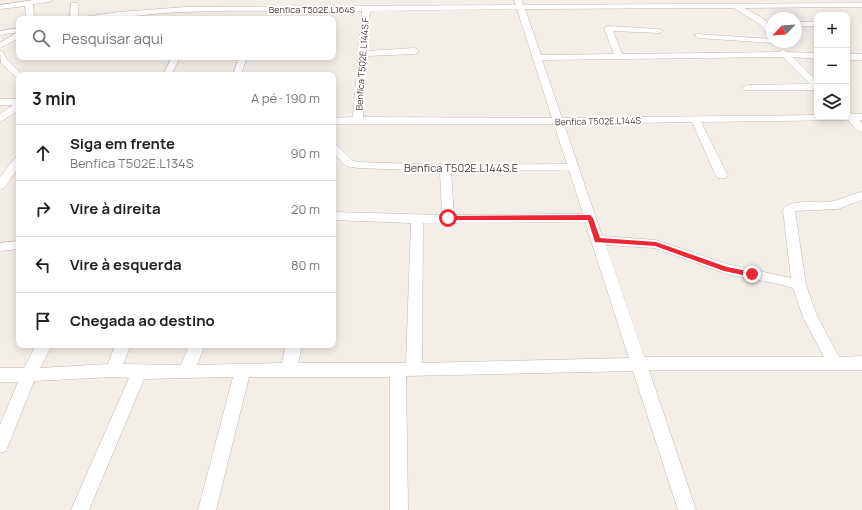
<!DOCTYPE html>
<html lang="pt">
<meta charset="utf-8">
<style>
body{margin:0;font-family:Manrope,sans-serif;background:#f6f6f6;color:#222}
.controls{position:absolute;right:12px;top:12px;display:grid;overflow:hidden;border-radius:8px;box-shadow:0 2px 10px #0003}
.controls button{width:36px;height:36px;display:grid;place-items:center;padding:0;border:0;border-bottom:1px solid #e0e0e0;background:#fff;color:#222;font:20px sans-serif}
.compass{position:absolute;left:766px;top:12px;width:36px;height:36px;border-radius:50%;background:#fff;box-shadow:0 2px 10px #0003;rotate:245deg}
.stop{position:absolute;width:12px;height:12px;margin:-9px;border:3px solid #ec2836;border-radius:50%;background:#fff}
.stop.end{background:#ec2836;border-color:#fff;box-shadow:0 1px 4px #0008}
.list{margin:0;padding:0;list-style:none}
h2{display:flex;justify-content:space-between;align-items:center;height:52px;margin:0;padding:0 16px;font-size:17px}
h2 small{font-size:13px;font-weight:400;color:#767676}
.list li{display:grid;grid-template-columns:26px 1fr auto;gap:12px;align-items:center;box-sizing:border-box;height:56px;padding:0 16px;border-top:1px solid #e0e0e0}
.list b{display:block;font-size:15px;white-space:nowrap}
.list p{margin:0;font-size:13px;white-space:nowrap;color:#767676}
.list em{font-size:13px;font-style:normal;color:#767676}
.icon{flex:none;width:22px;height:22px;fill:none;stroke:currentColor;stroke-width:2;stroke-linecap:round;stroke-linejoin:round}
.map{position:relative;flex:none;width:862px;height:510px;overflow:hidden}
.search{position:absolute;background:#fff;box-shadow:0 2px 10px #0003;left:16px;top:16px;width:320px;height:44px;display:flex;align-items:center;gap:10px;box-sizing:border-box;padding:0 14px;border-radius:8px;color:#767676;font-size:15px}
.panel{position:absolute;background:#fff;box-shadow:0 2px 10px #0003;left:16px;top:72px;width:320px;height:276px;border-radius:8px}
.map>svg:first-child{display:block}
.lines{fill:none;stroke-linecap:round;stroke-linejoin:round}
.minor-casing{stroke:#c2b7af;stroke-width:1}
.minor{fill:#fff;fill-rule:evenodd}
.route{fill:#ec2836}
.labels{text-anchor:middle;dominant-baseline:central;stroke-width:4;stroke-linejoin:round;paint-order:stroke}
.far-street-label{font-size:9px;fill:#473e38;stroke:#fff}
.street-label{font-size:11px;fill:#473e38;stroke:#fff}
</style>
<div class="map">
<svg width="862" height="510" viewBox="0 0 862 510">
<rect width="100%" height="100%" fill="#f4eee9"/>
<g class="lines">
<g class="minor-casing">
<g id="minor">
<polygon points="34,0 53,0 49,2 33,4 34,19 26,19 25,6 0,9 0,5"/>
<path d="M514 0H522L523 5 862 3V7L744 8C757 15 772 20 772 36H769L761 25 734 8 525 9 541 55 614 54 604 28 608 26 659 29 663 31 659 33 613 31 622 54 779 52 783 49 787 52 817 53V59L793 57 817 81V90H744L742 88 747 85 810 84 783 57 542 60 562 118 817 115V117H847V111L853 114H862V120H859L862 123V132L858 131 848 120 701 122 728 176 726 178H718L716 176 692 122 564 124 602 236 656 240 727 264 791 278 783 210C790 199 813 203 825 202 839 202 849 194 862 192V200L838 209 795 211 806 285 817 316 839 357 862 356V370H649L696 510H678L633 371 406 376 408 510H390V377H249L216 510H198L233 377 144 379 89 510H71L129 378 113 377 34 381 6 451 0 453V425L18 382H0V368H24L36 345H52L40 368 108 364 115 345H131L123 364 181 365 189 345H205L197 365 282 363 286 345H302L298 363H406L411 223 333 220V212L442 215 440 171 358 168 346 166 333 153V144L337 145 353 161 358 162 445 165 567 164 554 124H333V118L353 117 362 11C303 12 244 9 185 12 151 13 117 19 82 19L83 17 119 12 186 7 516 5ZM517 9 552 118 363 117 366 56 415 54 419 51 415 48 366 51 370 11ZM569 170 583 214 454 215 451 171ZM585 222 629 358 422 363 423 223ZM606 245 655 248 726 274 779 284 793 288 803 317 824 357H644Z"/>
<polygon points="71,3 77,3 78,5 78,19 70,19"/>
<rect x="796" y="22" width="21" height="4"/>
<polygon points="19,28 19,32 0,35 0,31"/>
<polygon points="16,33 19,33 19,38 0,48 0,43"/>
<polygon points="696,34 772,39 772,42 775,42 772,43 699,38 695,36"/>
<polygon points="0,51 3,52 7,60 23,75 19,75 19,78 16,77 1,63"/>
<rect x="847" y="54" width="15" height="6"/>
<polygon points="172,57 180,57 171,75 163,75"/>
<polygon points="239,57 247,57 241,75 233,75"/>
<polygon points="0,99 19,99 19,110 0,122 0,114 13,105 0,105"/>
<polygon points="19,157 19,167 4,188 0,189 0,177 15,158"/>
<polygon points="19,241 19,249 0,251 0,243"/>
</g>
</g>
<use href="#minor" class="minor"/>
</g>
<polygon class="route" points="590,215 593,218 600,238 656,242 727,267 752,272 755,274 752,277 724,271 655,246 595,242 588,220 448,220 445,218 448,216"/>
<g class="labels">
<g class="far-street-label">
<text x="312" y="9">Benfica T502E.L164S</text>
<text transform="translate(362 64) rotate(-86)">Benfica T502E.L144S.F</text>
<text transform="translate(598 121) rotate(-1)">Benfica T502E.L144S</text>
</g>
<g class="street-label">
<text x="461" y="167">Benfica T502E.L144S.E</text>
</g>
</g>
</svg>
<div class="controls">
<button>+</button>
<button>−</button>
<button><svg class="icon" aria-label="layers" viewBox="0 0 24 24"><path d="M12 4l9 5-9 5-9-5zM3 14l9 5 9-5"/></svg></button>
</div>
<svg class="compass" viewBox="-18 -18 36 36"><path d="M0-13l5 13h-10z" fill="#e53935"/><path d="M0 13l5-13h-10z" fill="#767676"/></svg>
<div class="stop" style="left:448px;top:218px"></div>
<div class="stop end" style="left:752px;top:274px"></div>
<div class="search"><svg class="icon" aria-label="search" viewBox="0 0 24 24"><circle cx="10" cy="10" r="6"/><path d="M15 15l6 6"/></svg>Pesquisar aqui</div>
<section class="panel">
<h2>3 min<small>A pé · 190 m</small></h2>
<ul class="list">
<li><svg class="icon" aria-label="ahead" viewBox="0 0 24 24"><path d="M12 20V5M6 11l6-6 6 6"/></svg><div><b>Siga em frente</b><p>Benfica T502E.L134S</p></div><em>90 m</em></li>
<li><svg class="icon" aria-label="right" viewBox="0 0 24 24"><path d="M7 20v-9h11M14 6l5 5-5 5"/></svg><div><b>Vire à direita</b></div><em>20 m</em></li>
<li><svg class="icon" aria-label="left" viewBox="0 0 24 24"><path d="M17 20v-9H6M10 6l-5 5 5 5"/></svg><div><b>Vire à esquerda</b></div><em>80 m</em></li>
<li><svg class="icon" aria-label="arrive" viewBox="0 0 24 24"><path d="M6 21V4h12l-3 4 3 4H6"/></svg><div><b>Chegada ao destino</b></div></li>
</ul>
</section>
</div>
